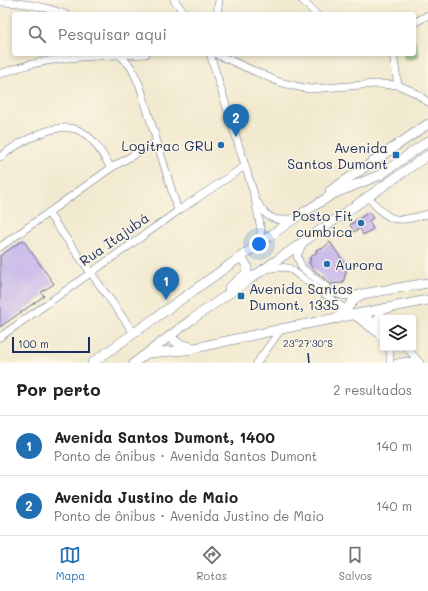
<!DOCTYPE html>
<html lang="pt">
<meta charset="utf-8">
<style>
body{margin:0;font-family:Mali,sans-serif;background:#f2f2f2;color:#202124}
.controls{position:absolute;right:12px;bottom:12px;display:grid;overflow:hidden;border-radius:4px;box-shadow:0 2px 6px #0003}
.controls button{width:36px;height:36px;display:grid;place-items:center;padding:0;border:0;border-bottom:1px solid #e0e0e0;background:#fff;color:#202124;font:20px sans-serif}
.scale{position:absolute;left:12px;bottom:10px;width:78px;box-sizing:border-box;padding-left:4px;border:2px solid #1b2f5e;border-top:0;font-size:11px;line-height:14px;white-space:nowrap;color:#1b2f5e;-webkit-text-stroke:3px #fcf5e5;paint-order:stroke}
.you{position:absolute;left:259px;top:244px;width:14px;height:14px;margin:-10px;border:3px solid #fff;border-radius:50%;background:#1a73e8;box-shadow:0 0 0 6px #1a73e833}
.badge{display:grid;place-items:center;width:26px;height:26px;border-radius:50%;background:#1f6fb2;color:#fff;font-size:13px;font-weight:700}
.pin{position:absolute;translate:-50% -33px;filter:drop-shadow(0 1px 2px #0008)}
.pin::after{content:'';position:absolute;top:21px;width:14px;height:12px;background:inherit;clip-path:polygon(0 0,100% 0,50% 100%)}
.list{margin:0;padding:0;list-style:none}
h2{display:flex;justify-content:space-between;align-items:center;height:52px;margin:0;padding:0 16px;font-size:17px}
h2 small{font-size:13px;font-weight:400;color:#757577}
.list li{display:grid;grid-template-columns:26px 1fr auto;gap:12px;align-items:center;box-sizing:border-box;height:60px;padding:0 16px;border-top:1px solid #e0e0e0}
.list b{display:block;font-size:15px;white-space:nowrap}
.list p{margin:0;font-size:13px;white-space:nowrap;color:#757577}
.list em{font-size:13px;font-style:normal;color:#757577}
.icon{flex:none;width:22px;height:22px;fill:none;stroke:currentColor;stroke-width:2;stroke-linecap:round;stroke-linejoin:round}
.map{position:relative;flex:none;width:428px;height:363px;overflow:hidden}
.search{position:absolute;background:#fff;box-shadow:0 2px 6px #0003;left:12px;right:12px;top:12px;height:44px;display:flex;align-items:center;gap:10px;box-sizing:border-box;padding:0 14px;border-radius:4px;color:#757577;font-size:15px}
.sheet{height:172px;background:#fff}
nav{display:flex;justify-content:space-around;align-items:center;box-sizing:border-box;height:56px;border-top:1px solid #e0e0e0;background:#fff;font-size:11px;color:#757577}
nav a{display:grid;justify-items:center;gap:2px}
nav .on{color:#1f6fb2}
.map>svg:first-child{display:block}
.green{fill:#90ca7e;stroke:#567c6e}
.building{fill:#bfadeb}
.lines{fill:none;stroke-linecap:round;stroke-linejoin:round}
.minor-casing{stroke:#667086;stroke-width:8}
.major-casing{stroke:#667086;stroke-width:10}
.minor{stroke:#fff;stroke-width:7}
.major{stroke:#fff;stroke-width:9}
.ticks{fill:none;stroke:#1b2f5e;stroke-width:1.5}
.poi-dot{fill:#1f6fb2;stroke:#fcf5e5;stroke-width:1.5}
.labels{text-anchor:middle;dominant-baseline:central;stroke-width:3;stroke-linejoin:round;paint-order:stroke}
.poi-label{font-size:14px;fill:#1b2f5e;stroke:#fcf5e5;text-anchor:end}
.street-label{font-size:14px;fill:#1b2f5e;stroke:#fcf5e5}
.ticks-label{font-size:10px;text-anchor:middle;fill:#1b2f5e;stroke:#fcf5e5;stroke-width:3;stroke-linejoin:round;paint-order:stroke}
</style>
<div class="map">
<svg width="428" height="363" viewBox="0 0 428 363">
<rect width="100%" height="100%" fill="#fcf5e5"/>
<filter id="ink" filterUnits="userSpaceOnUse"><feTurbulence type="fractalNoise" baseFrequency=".025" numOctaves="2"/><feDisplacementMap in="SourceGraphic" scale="8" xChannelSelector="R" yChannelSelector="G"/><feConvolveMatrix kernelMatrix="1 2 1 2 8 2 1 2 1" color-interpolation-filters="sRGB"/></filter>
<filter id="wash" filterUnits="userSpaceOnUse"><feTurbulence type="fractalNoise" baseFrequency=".012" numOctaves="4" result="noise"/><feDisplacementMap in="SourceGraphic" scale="16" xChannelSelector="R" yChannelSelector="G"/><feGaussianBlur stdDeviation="0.9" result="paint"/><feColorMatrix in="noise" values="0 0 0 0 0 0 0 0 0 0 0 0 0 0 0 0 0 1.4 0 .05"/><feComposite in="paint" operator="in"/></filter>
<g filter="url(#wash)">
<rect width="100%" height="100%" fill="#f2ead0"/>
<polygon class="green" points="414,40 419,57 405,60 404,54 414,54"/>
<g id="blocks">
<g class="building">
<polygon points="369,212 373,218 369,221 373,229 363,235 360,228 354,232 350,225"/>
<polygon points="23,240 54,284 41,292 44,296 0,327 0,256"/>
<polygon points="330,242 346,265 347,268 343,283 331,284 313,269 309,263 311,259 309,258 317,252 316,250 320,248 322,249"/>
</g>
</g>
</g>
<g filter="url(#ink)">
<use href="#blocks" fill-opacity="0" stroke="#667086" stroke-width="1"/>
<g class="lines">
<g class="minor-casing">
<g id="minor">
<polyline points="174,0 185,14"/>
<polyline points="302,0 316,14"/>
<path d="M0 2C23 2 43 6 65 14"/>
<polyline points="217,14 219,0"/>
<polyline points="414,23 428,15"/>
<polyline points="119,54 131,67 140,86 178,211"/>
<polyline points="210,54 254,194 261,230 260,244"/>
<polyline points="216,54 279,82 299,87 310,89 375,84 398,85 414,92 428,102"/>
<polyline points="393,54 398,85"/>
<path d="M0 74C46 55 97 56 146 54"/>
<path d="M0 157C18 143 59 118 82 132 95 139 103 156 111 168"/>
<path d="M369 198C391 224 396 222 428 214"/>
<path d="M258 203C265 218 278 223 294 218"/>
<polyline points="48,213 134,333"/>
<polyline points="303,243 297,256 302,268 334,293 344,296 362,294"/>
<polyline points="0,247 111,168 156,142"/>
<polyline points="266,269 278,267 289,268 383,337"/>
<polyline points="363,314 383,329"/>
<polyline points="0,337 178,211 245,166"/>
<polyline points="390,348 390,363"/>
<polyline points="407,348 420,363"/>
<polyline points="257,363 281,329"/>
<polyline points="397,363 407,361 416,363"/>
</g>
</g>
<g class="major-casing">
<g id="major">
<polyline points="330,191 428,124"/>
<polyline points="229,288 247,273 247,266 241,257"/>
<polyline points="337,319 356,298 362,294 428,283"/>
<polyline points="377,324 381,310"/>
<polyline points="170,337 179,344 191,347"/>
<polyline points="148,353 186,350 281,329 428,300"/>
<polyline points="92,363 298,216 333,194 380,175 428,141"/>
<polyline points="134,363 191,320 428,155"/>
</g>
</g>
<use href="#minor" class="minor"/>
<use href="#major" class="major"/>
</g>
</g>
<path class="ticks" d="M308 353 309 363"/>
<g class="poi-dot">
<circle cx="221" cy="145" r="4"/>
<rect x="392" y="151" width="8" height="8" rx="2"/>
<circle cx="361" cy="223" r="4"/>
<circle cx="327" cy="264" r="4"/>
<rect x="237" y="292" width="8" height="8" rx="2"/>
</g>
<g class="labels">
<g class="poi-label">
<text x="213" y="145">Logitrac GRU</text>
<text x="388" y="147">Avenida<tspan x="388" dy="16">Santos Dumont</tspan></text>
<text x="353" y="215">Posto Fit<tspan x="353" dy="16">cumbica</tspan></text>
<text x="335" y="264" text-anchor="start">Aurora</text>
<text x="249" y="288" text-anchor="start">Avenida Santos<tspan x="249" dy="16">Dumont, 1335</tspan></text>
</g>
<g class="street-label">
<text transform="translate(114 239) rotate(-35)">Rua Itajubá</text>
</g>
</g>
<g class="ticks-label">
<text x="308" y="347">23°27'30"S</text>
</g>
</svg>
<div class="controls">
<button><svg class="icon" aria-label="layers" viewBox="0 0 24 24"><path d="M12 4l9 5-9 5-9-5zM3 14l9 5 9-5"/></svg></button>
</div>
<div class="scale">100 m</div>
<div class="you"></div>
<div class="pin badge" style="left:166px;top:300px">1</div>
<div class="pin badge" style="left:236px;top:137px">2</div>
<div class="search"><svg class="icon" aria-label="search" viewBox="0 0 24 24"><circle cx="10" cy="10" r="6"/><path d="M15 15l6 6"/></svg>Pesquisar aqui</div>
</div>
<section class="sheet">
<h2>Por perto<small>2 resultados</small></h2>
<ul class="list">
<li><span class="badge">1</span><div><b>Avenida Santos Dumont, 1400</b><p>Ponto de ônibus · Avenida Santos Dumont</p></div><em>140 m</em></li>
<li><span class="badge">2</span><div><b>Avenida Justino de Maio</b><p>Ponto de ônibus · Avenida Justino de Maio</p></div><em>140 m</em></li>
</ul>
</section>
<nav>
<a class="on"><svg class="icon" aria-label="map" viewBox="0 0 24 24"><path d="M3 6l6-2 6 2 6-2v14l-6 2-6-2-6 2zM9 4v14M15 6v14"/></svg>Mapa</a>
<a><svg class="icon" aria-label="directions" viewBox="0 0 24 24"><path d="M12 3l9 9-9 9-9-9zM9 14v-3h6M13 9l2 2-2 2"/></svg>Rotas</a>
<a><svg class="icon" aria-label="saved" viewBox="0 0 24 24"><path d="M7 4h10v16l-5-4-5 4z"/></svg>Salvos</a>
</nav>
